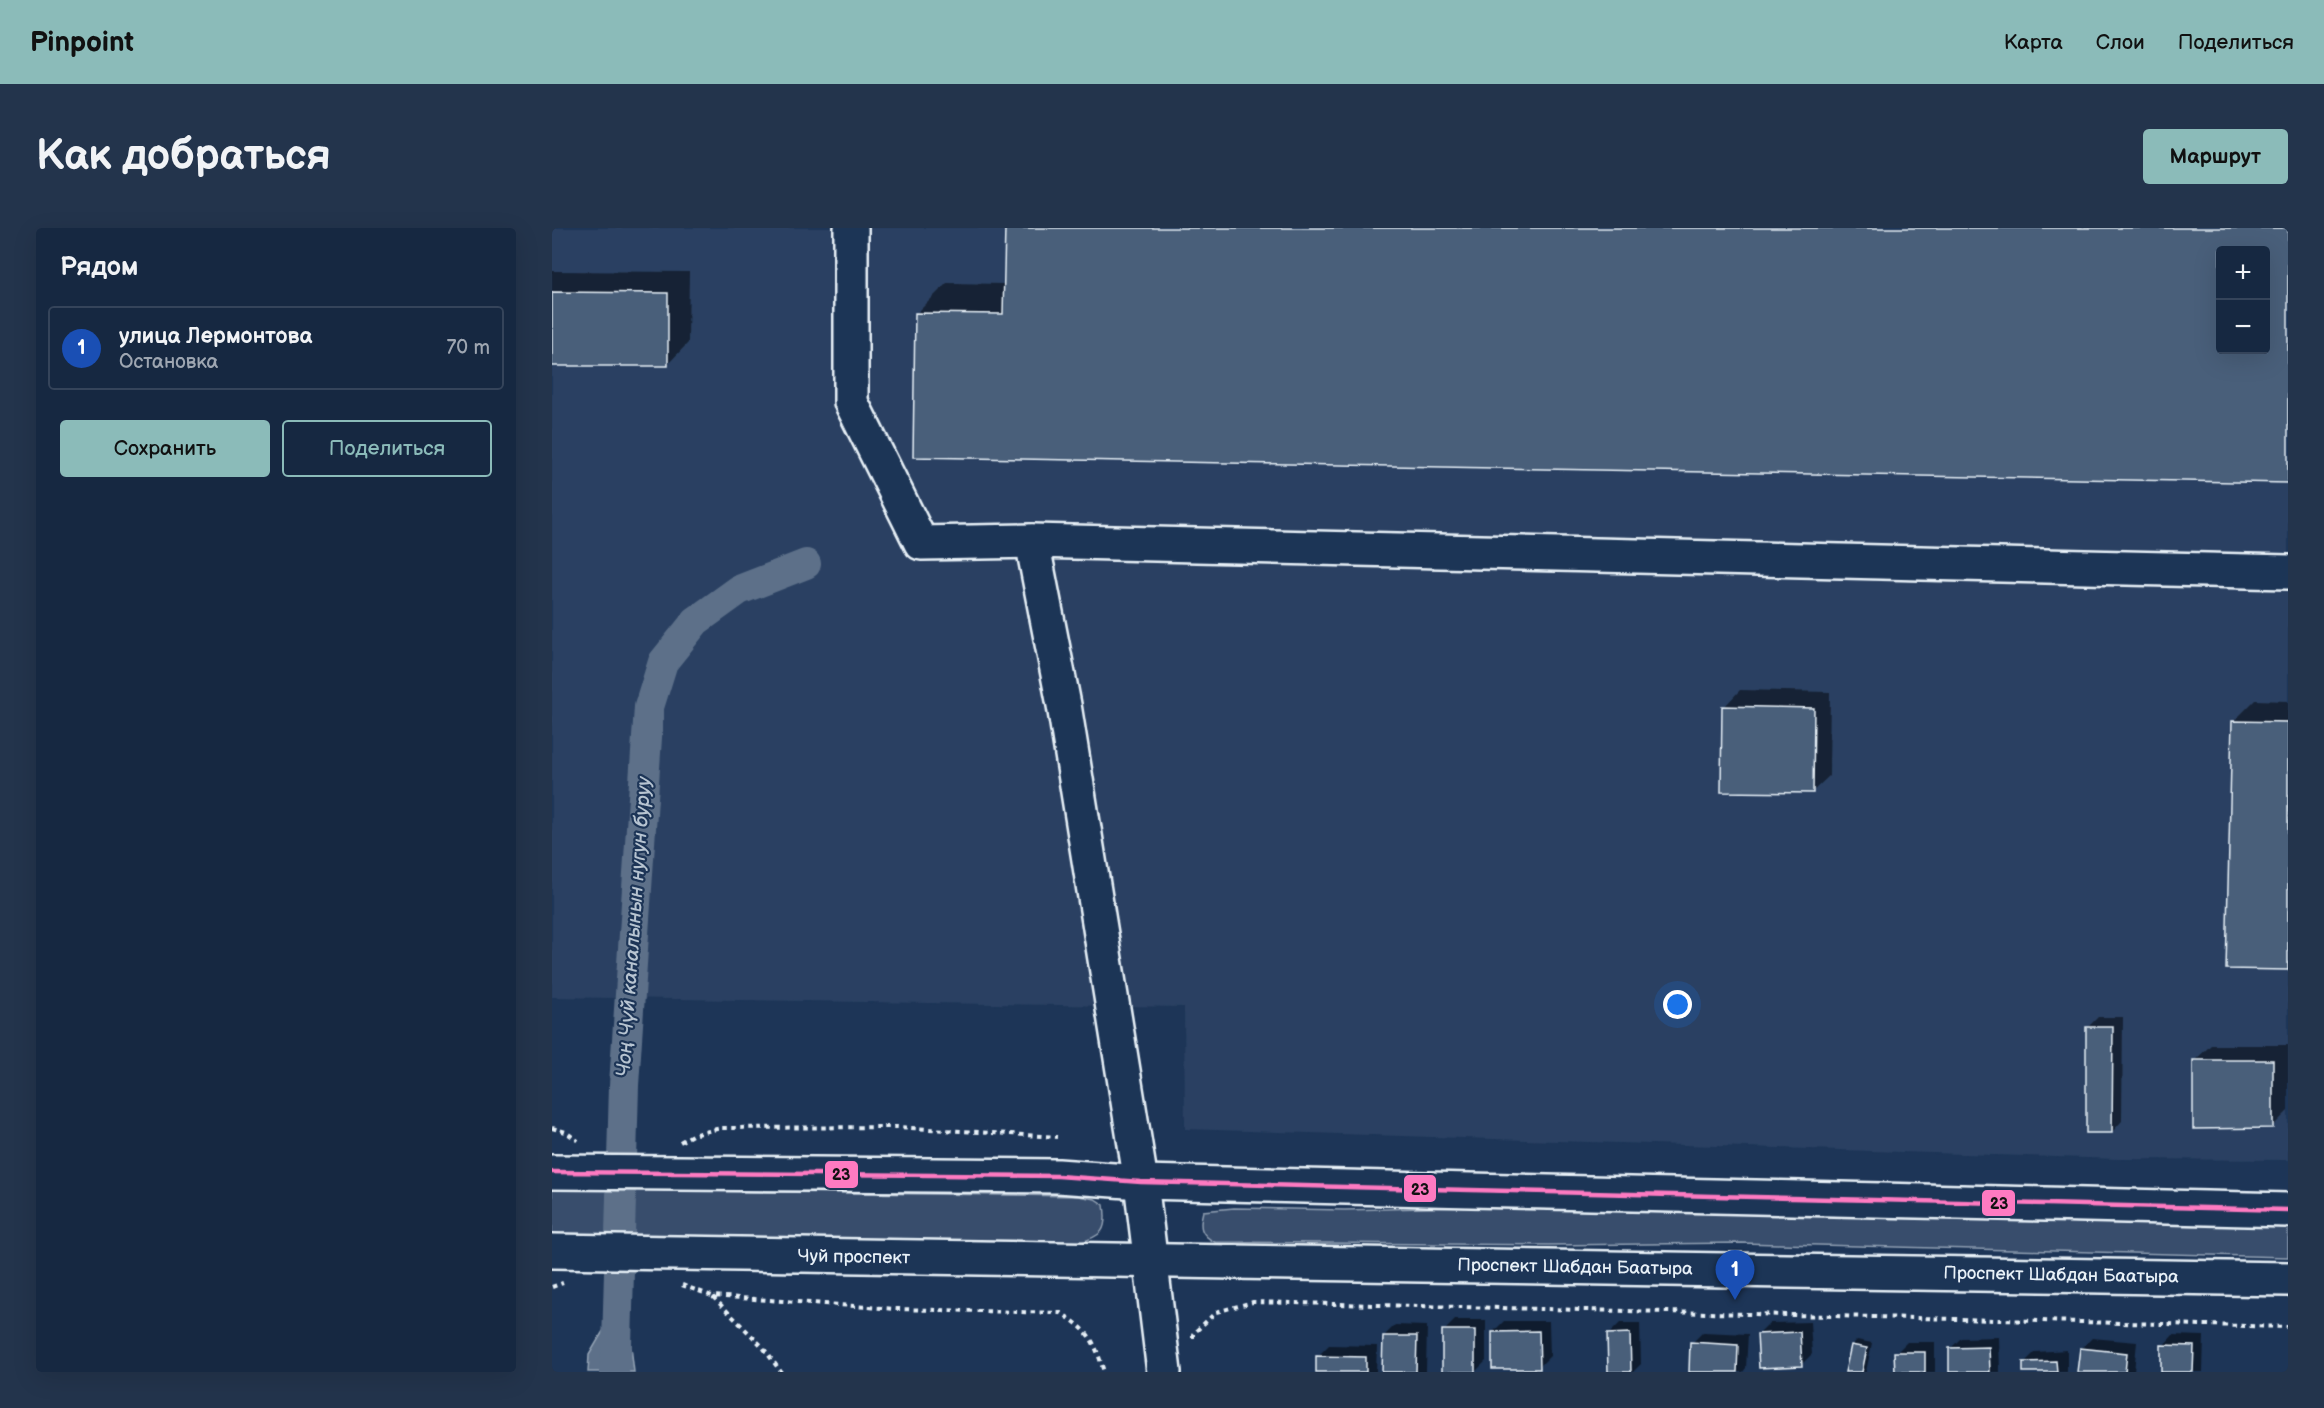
<!DOCTYPE html>
<html lang="ru">
<meta charset="utf-8">
<style>
body{margin:0;font-family:"Balsamiq Sans",sans-serif;background:#23344c;color:#f1f3f6}
.controls{position:absolute;right:18px;top:18px;display:grid;overflow:hidden;border-radius:6px;box-shadow:0 6px 24px #0002}
.controls button{width:54px;height:54px;display:grid;place-items:center;padding:0;border:0;border-bottom:2px solid #35445a;background:#162841;color:#f1f3f6;font:30px sans-serif}
.you{position:absolute;left:1126px;top:777px;width:21px;height:21px;margin:-15px;border:4px solid #fff;border-radius:50%;background:#1a73e8;box-shadow:0 0 0 9px #1a73e833}
.badge{display:grid;place-items:center;width:39px;height:39px;border-radius:50%;background:#8bbbb9;color:#fff;font-size:20px;font-weight:700}
.pin{position:absolute;translate:-50% -50px;filter:drop-shadow(0 2px 3px #0008)}
.pin::after{content:'';position:absolute;top:32px;width:21px;height:18px;background:inherit;clip-path:polygon(0 0,100% 0,50% 100%)}
.list{margin:0;padding:0;list-style:none}
h2{display:flex;justify-content:space-between;align-items:center;height:78px;margin:0;padding:0 24px;font-size:26px}
h2 small{font-size:20px;font-weight:400;color:#9ea6b1}
.list li{display:grid;grid-template-columns:39px 1fr auto;gap:18px;align-items:center;box-sizing:border-box;height:84px;margin:0 12px 12px;padding:0 12px;border:2px solid #35445a;border-radius:6px}
.list b{display:block;font-size:22px;white-space:nowrap}
.list p{margin:0;font-size:20px;white-space:nowrap;color:#9ea6b1}
.list em{font-size:20px;font-style:normal;color:#9ea6b1}
.actions{display:flex;gap:12px;padding:18px 24px}
.actions a{flex:1;padding:14px 0;border:2px solid #8bbbb9;border-radius:6px;text-align:center;font-size:21px;color:#8bbbb9}
.actions .main{background:#8bbbb9;color:#111}
.map{position:relative;flex:none;width:1736px;height:1144px;overflow:hidden;border-radius:6px}
header{display:flex;align-items:center;gap:36px;box-sizing:border-box;height:84px;padding:0 30px;background:#8bbbb9;color:#111}
header strong{font-size:28px}
nav{display:flex;gap:33px;margin-inline-start:auto;font-size:21px}
.intro{display:flex;align-items:center;justify-content:space-between;box-sizing:border-box;height:144px;padding:0 36px}
h1{margin:0;font-size:42px}
.button{padding:15px 27px;border-radius:6px;background:#8bbbb9;color:#111;font-size:21px;font-weight:700}
main{display:flex;gap:36px;padding:0 36px}
aside{flex:1;background:#162841;border-radius:6px;box-shadow:0 6px 24px #0002}
.map>svg:first-child{display:block}
.built{fill:#2a4162;fill-rule:evenodd}
.green{fill:#374d6c;stroke:#909fb2;stroke-width:1.5}
.water{fill:#5d7089;stroke:#95a4b5;stroke-width:1.5}
.shadow{fill:#0007;fill-rule:evenodd}
.lines{fill:none;stroke-linecap:round;stroke-linejoin:round}
.canal{stroke:#5d7089;stroke-width:30}
.building{fill:#495e7a;stroke:#e8f1f8;stroke-width:1.5;fill-rule:evenodd}
.minor-casing{stroke:#e8f1f8;stroke-width:38}
.major-casing{stroke:#e8f1f8;stroke-width:38}
.path{stroke:#e8f1f8;stroke-width:4;stroke-dasharray:4.5 4.5;stroke-linecap:butt}
.minor{stroke:#1d3557;stroke-width:33}
.major{stroke:#1d3557;stroke-width:33}
.bus-1-casing{stroke:#1d3557;stroke-width:9}
.bus-1{stroke:#fe7ac1;stroke-width:4.5}
.labels{text-anchor:middle;dominant-baseline:central;stroke-width:4.5;stroke-linejoin:round;paint-order:stroke}
.street-label{font-size:18px;fill:#e8f1f8;stroke:#1d3557}
.water-label{font-size:20px;font-style:italic;fill:#b7c4d1;stroke:#1d3557}
.line-badge{stroke:#1d3557;stroke-width:2}
.pale-badge-label{font-size:16px;text-anchor:middle;font-weight:bold;fill:#111}
</style>
<header>
<strong>Pinpoint</strong>
<nav><a>Карта</a><a>Слои</a><a>Поделиться</a></nav>
</header>
<div class="intro"><h1>Как добраться</h1><a class="button">Маршрут</a></div>
<main>
<aside>
<h2>Рядом<small></small></h2>
<ul class="list">
<li><span class="badge" style="background:#1a4fb4">1</span><div><b>улица Лермонтова</b><p>Остановка</p></div><em>70 m</em></li>
</ul>
<div class="actions"><a class="main">Сохранить</a><a>Поделиться</a></div>
</aside>
<div class="map">
<svg width="1736" height="1144" viewBox="0 0 1736 1144">
<rect width="100%" height="100%" fill="#1d3557"/>
<filter id="ink" filterUnits="userSpaceOnUse"><feTurbulence type="fractalNoise" baseFrequency=".0167" numOctaves="2"/><feDisplacementMap in="SourceGraphic" scale="12" xChannelSelector="R" yChannelSelector="G"/><feConvolveMatrix kernelMatrix="1 2 1 2 8 2 1 2 1" color-interpolation-filters="sRGB"/></filter>
<g filter="url(#ink)">
<path class="built" d="M0 0H1736V932L1567 931 633 901 632 779 0 769ZM1668 22H1714V122H1668Z"/>
<g class="green">
<path d="M0 961 526 968 543 971 552 977C556 1003 550 1008 526 1015L0 1008Z"/>
<path d="M914 979 1736 992V1029L1190 1015 996 1017 663 1014C648 1007 647 998 651 983L682 980 793 982Z"/>
</g>
<polygon class="water" points="76,1093 82,1144 36,1144 37,1127 51,1103"/>
<g class="shadow">
<path d="M454 0H1736V253L365 85 395 55 453 56ZM1668 22H1714V122H1668Z"/>
<polygon points="0,43 137,44 136,115 115,137 0,136"/>
<polygon points="1188,462 1278,464 1277,548 1260,564 1172,479"/>
<polygon points="1703,472 1736,473 1736,740 1681,494"/>
<polygon points="1546,789 1571,789 1570,893 1560,904 1536,799"/>
<polygon points="1659,817 1736,817 1736,883 1720,899 1642,833"/>
<polygon points="903,1092 934,1092 934,1133 923,1144 892,1144 892,1103"/>
<polygon points="952,1093 997,1093 998,1128 987,1139 941,1104"/>
<polygon points="1258,1094 1260,1126 1249,1137 1207,1106 1218,1095"/>
<polygon points="1068,1095 1088,1095 1089,1136 1081,1144 1058,1144 1057,1106"/>
<polygon points="843,1097 875,1098 874,1144 832,1144 832,1108"/>
<polygon points="1151,1104 1196,1106 1194,1140 1191,1144 1138,1144 1140,1115"/>
<polygon points="1621,1107 1652,1108 1651,1144 1610,1144 1611,1118"/>
<polygon points="1447,1109 1448,1144 1399,1144 1398,1121 1409,1110"/>
<polygon points="1540,1110 1585,1114 1582,1144 1527,1144 1529,1121"/>
<polygon points="1305,1112 1320,1115 1314,1144 1295,1144 1300,1117"/>
<polygon points="1355,1114 1383,1114 1383,1144 1344,1144 1344,1125"/>
<polygon points="777,1117 825,1118 824,1144 765,1144 766,1128"/>
<polygon points="1515,1122 1515,1144 1473,1144 1473,1134 1483,1124"/>
</g>
<g class="lines">
<polyline class="canal" points="62,1144 65,1118 72,857 97,479 111,434 144,393 187,362 254,336"/>
</g>
<g class="building">
<path d="M453 0H1736V255L361 229 363 85 451 86ZM1668 22H1714V122H1668Z"/>
<polygon points="0,64 116,65 116,138 0,138"/>
<polygon points="1170,478 1262,480 1261,565 1169,564"/>
<polygon points="1680,493 1736,494 1736,742 1674,741"/>
<polygon points="1534,799 1561,799 1560,905 1534,905"/>
<polygon points="1641,832 1721,832 1721,900 1641,901"/>
<rect x="890" y="1102" width="33" height="42"/>
<polygon points="987,1103 988,1141 940,1141 940,1104"/>
<polygon points="1248,1104 1250,1138 1207,1140 1205,1106"/>
<polygon points="1078,1105 1079,1144 1056,1144 1055,1106"/>
<polygon points="831,1108 865,1108 864,1144 830,1144"/>
<polygon points="1138,1114 1186,1117 1185,1144 1137,1144"/>
<polygon points="1299,1117 1315,1120 1310,1144 1293,1144"/>
<polygon points="1609,1117 1642,1118 1641,1144 1609,1144"/>
<polygon points="1437,1119 1438,1144 1397,1144 1397,1120"/>
<polygon points="1528,1120 1575,1125 1573,1144 1525,1144"/>
<polygon points="1342,1124 1373,1124 1373,1144 1343,1144"/>
<polygon points="764,1128 814,1129 814,1144 764,1144"/>
<polygon points="1504,1133 1505,1144 1471,1144 1471,1134"/>
</g>
<g class="lines">
<g class="minor-casing">
<g id="minor">
<polyline points="299,0 299,174 369,315 480,313 1736,344"/>
<polyline points="480,313 512,477 589,954"/>
</g>
</g>
<g class="major-casing">
<g id="major">
<polyline points="0,944 506,948 589,954 1736,982"/>
<polyline points="589,954 612,1144"/>
<polyline points="0,1023 1736,1051"/>
</g>
</g>
<g class="path">
<polyline points="0,900 14,904 26,913"/>
<polyline points="128,914 140,907 169,900 345,899 505,909"/>
<path d="M130 1057 160 1068 344 1081 509 1085C538 1103 542 1112 552 1144"/>
<polyline points="0,1059 11,1055"/>
<polyline points="161,1069 210,1118 229,1144"/>
<polyline points="641,1110 641,1106 664,1084 701,1074 1736,1099"/>
</g>
<use href="#minor" class="minor"/>
<use href="#major" class="major"/>
<g class="bus-1-casing">
<polyline id="bus-1" points="0,944 506,948 589,954 1736,982"/>
</g>
<use href="#bus-1" class="bus-1"/>
</g>
</g>
<g class="labels">
<g class="street-label">
<text transform="translate(302 1029) rotate(1)">Чуй проспект</text>
<text transform="translate(1023 1039) rotate(1)">Проспект Шабдан Баатыра</text>
<text transform="translate(1509 1047) rotate(1)">Проспект Шабдан Баатыра</text>
</g>
<g class="water-label">
<text transform="translate(82 699) rotate(-86)">Чоң Чүй каналынын нугун буруу</text>
</g>
</g>
<g class="line-badge">
<rect x="272" y="932" width="35" height="29" rx="6" fill="#fe7ac1"/>
<rect x="851" y="946" width="34" height="29" rx="6" fill="#fe7ac1"/>
<rect x="1429" y="961" width="35" height="28" rx="6" fill="#fe7ac1"/>
</g>
<g class="pale-badge-label">
<text x="289" y="952">23</text>
<text x="868" y="967">23</text>
<text x="1447" y="981">23</text>
</g>
</svg>
<div class="controls">
<button>+</button>
<button>−</button>
</div>
<div class="you"></div>
<div class="pin badge" style="left:1183px;top:1072px;background:#1a4fb4">1</div>
</div>
</main>
